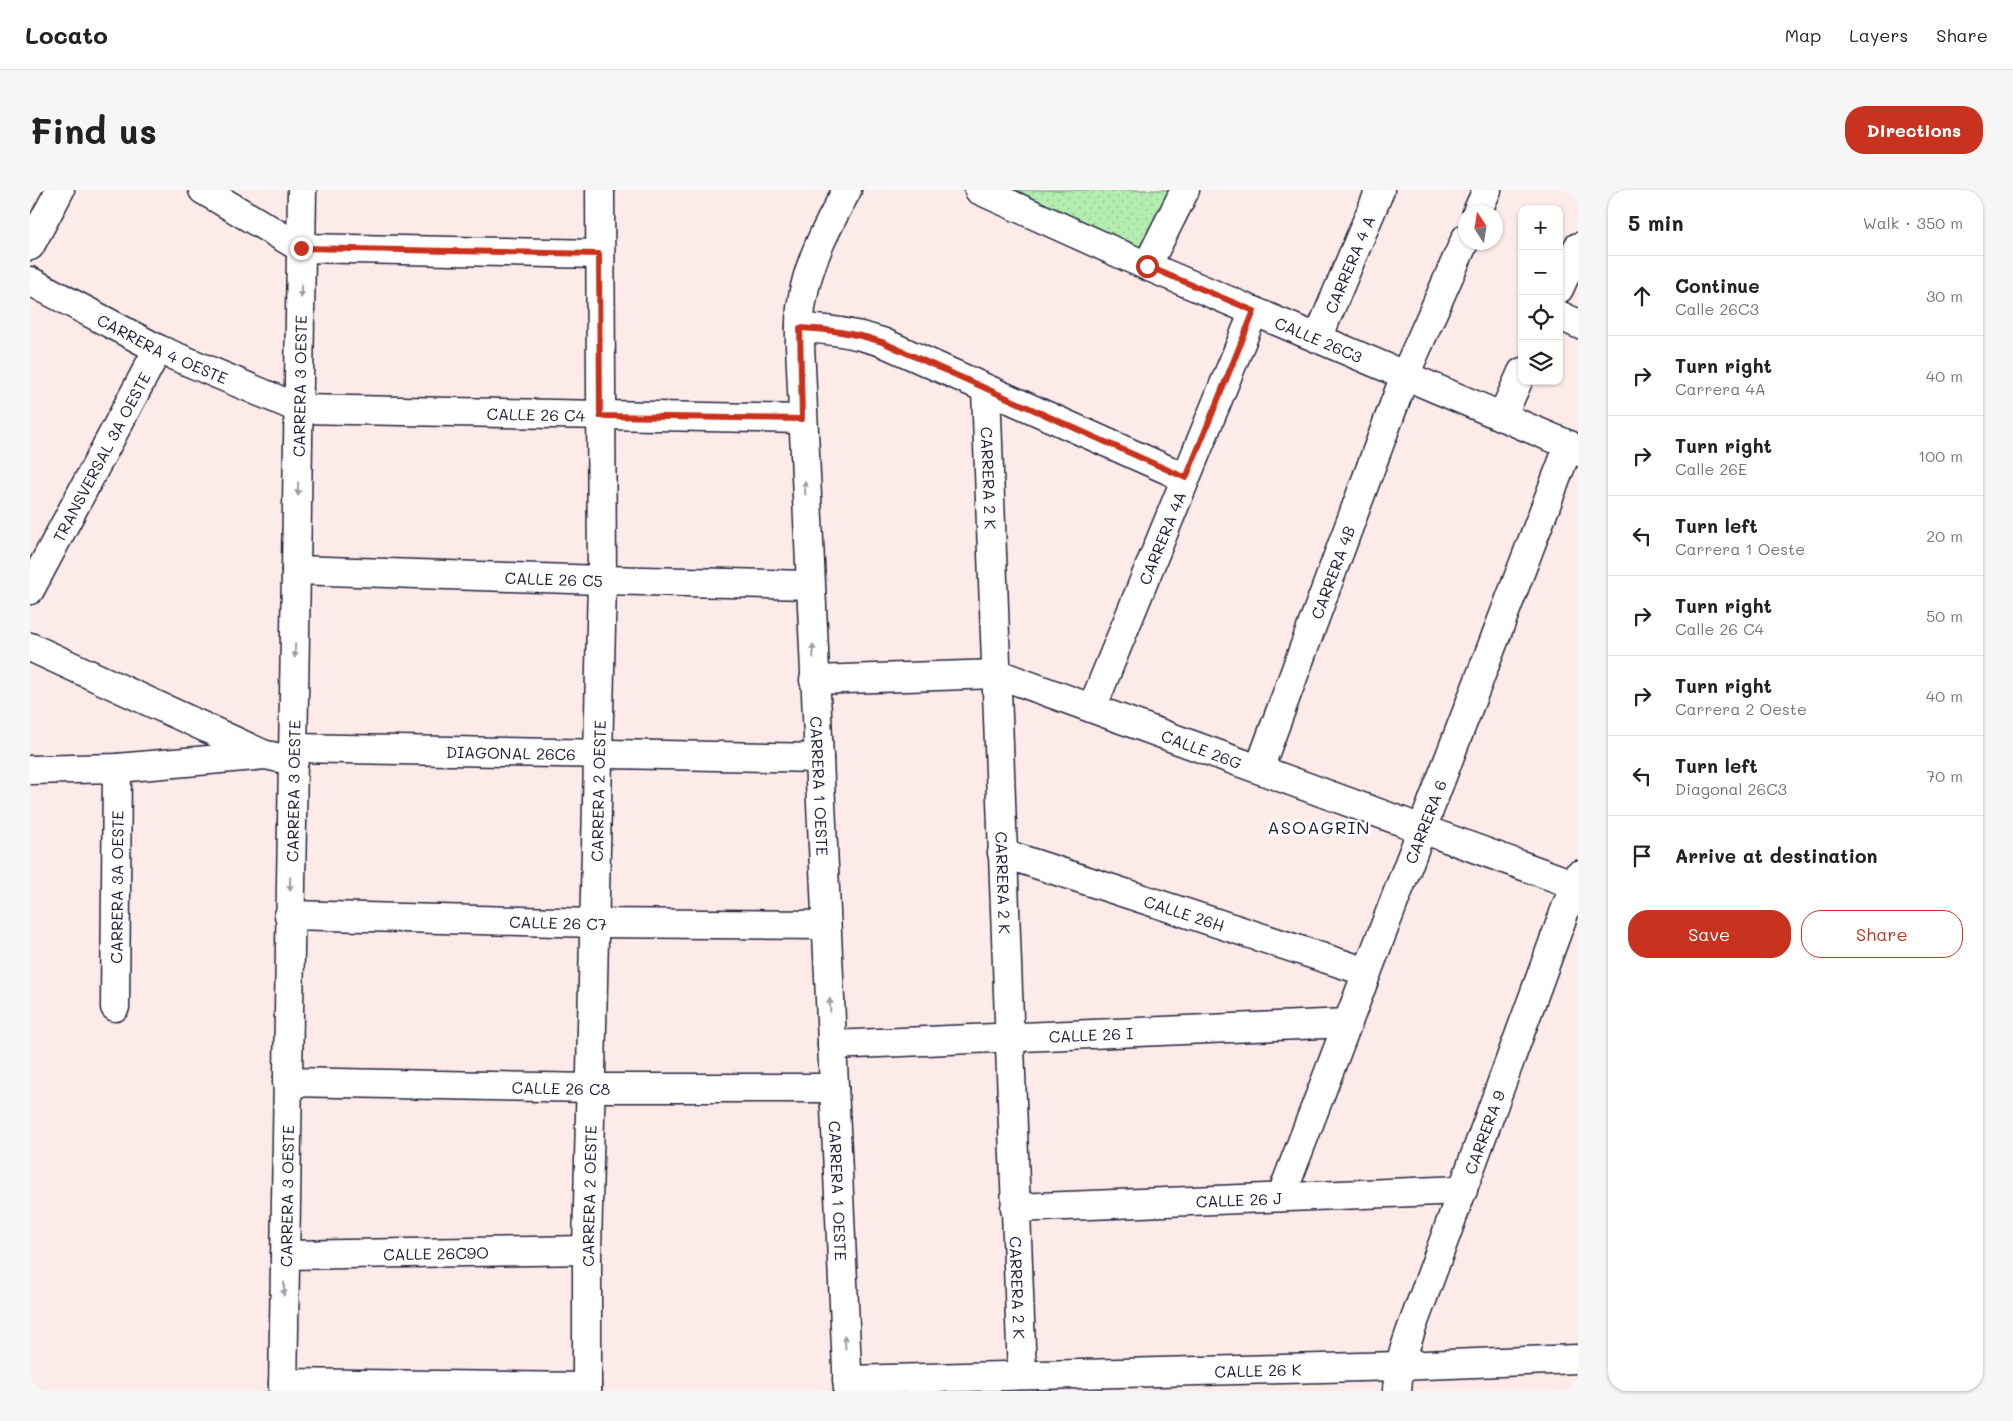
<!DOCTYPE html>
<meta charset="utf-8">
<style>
body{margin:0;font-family:Mali,sans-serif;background:#f6f6f6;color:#222}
.controls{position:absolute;right:15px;top:15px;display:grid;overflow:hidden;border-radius:10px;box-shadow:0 1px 4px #0004}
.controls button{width:45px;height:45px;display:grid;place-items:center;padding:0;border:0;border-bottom:1px solid #e0e0e0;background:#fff;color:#222;font:25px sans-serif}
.compass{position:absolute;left:1428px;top:15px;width:45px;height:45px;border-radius:50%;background:#fff;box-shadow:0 1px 4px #0004;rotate:348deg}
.stop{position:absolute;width:15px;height:15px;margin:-11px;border:4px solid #c8321e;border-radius:50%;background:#fff}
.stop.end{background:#c8321e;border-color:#fff;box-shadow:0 1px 5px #0008}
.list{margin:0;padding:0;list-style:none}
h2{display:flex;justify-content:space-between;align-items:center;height:65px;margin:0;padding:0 20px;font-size:21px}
h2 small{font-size:16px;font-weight:400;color:#767676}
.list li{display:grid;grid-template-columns:32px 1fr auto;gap:15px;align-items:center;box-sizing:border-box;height:80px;padding:0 20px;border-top:1px solid #e0e0e0}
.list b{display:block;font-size:19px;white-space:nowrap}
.list p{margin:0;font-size:16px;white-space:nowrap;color:#767676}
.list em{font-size:16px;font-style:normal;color:#767676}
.actions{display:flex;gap:10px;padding:15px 20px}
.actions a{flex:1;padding:11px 0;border:1px solid #c8321e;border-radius:20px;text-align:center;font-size:18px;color:#c8321e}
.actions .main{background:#c8321e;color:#fff}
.icon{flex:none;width:28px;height:28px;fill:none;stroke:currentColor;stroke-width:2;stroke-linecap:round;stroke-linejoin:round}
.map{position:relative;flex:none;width:1548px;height:1201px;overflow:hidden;border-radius:20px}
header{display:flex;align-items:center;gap:30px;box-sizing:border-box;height:70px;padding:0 25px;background:#fff;border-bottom:1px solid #e0e0e0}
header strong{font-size:24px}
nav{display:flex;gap:28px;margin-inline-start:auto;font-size:18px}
.intro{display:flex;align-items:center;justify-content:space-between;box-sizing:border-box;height:120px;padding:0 30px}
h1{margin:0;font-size:35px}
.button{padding:12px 22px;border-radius:20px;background:#c8321e;color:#fff;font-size:18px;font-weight:700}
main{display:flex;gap:30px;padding:0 30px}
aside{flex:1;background:#fff;border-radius:20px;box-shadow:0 1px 4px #0004}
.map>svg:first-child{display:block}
.park{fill:url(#park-dots);stroke:#6b8876}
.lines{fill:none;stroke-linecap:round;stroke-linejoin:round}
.street-casing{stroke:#22223b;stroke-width:31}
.secondary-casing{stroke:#22223b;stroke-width:31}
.street{stroke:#fff;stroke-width:28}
.secondary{stroke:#fff;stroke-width:28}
.oneway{fill:#9c9ca7}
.route{stroke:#c8321e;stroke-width:6}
.labels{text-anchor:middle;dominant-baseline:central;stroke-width:5;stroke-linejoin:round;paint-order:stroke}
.street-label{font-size:16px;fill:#22223b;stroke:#fff}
.neighbourhood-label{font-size:18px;letter-spacing:1px;fill:#22223b;stroke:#fff}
</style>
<header>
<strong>Locato</strong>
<nav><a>Map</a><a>Layers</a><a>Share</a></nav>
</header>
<div class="intro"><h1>Find us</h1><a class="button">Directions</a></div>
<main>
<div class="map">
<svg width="1548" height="1201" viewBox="0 0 1548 1201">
<defs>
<pattern id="park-dots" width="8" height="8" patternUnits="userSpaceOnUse" patternTransform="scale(1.25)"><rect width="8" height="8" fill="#b4edb0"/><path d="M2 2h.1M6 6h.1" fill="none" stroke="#9acb98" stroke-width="1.8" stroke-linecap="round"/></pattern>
</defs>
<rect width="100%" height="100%" fill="#fdebe9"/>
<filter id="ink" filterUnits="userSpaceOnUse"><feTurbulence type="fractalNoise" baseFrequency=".02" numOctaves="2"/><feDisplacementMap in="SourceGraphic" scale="10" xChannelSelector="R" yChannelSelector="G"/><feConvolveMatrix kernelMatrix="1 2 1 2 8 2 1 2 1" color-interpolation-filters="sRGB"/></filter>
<g filter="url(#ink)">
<polygon class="park" points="971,0 1144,0 1111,66"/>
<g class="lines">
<g class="street-casing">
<g id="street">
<polyline points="173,0 271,58 569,64"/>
<path id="s1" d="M949 0 1117 76 1539 255 1548 262"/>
<polyline points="1447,22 1457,0"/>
<polyline points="0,56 30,0"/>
<polyline points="1117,76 1155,0"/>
<path id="s2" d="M0 91 128 159 270 219 772 229"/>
<polyline points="1529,99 1548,57"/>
<polyline points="1529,125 1548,134"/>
<path d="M770 138C799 139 825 143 852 152L1156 288"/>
<path id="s3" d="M1288 148 1350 0"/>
<path id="s4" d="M956 199C970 527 978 856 992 1185"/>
<polyline points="1472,227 1492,182"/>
<path id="s5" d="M266 380 572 390 780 395"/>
<path id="s6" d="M0 400 128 159"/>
<polyline points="0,457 235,565"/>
<path id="s7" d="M784 490 968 484 1548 696"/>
<path id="s8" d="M1062 518 1224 121"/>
<path id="s9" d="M263 558 789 568"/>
<path id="s10" d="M1229 579 1375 185 1436 48"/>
<polyline points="0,580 87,578 236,565 264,571"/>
<path id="s11" d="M972 663 1337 782"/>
<path id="s12" d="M259 725 565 733 796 735"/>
<path id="s13" d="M85 817 87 578"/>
<path id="s14" d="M802 855 1318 833"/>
<path id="s15" d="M257 892 562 898H804"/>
<path id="s16" d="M1251 1007 1539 255"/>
<path id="s17" d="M985 1018 1433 1000"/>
<path id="s18" d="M255 1065 557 1060"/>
<path id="s19" d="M817 1190 1369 1176 1548 1169"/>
<polyline points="253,1193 557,1197"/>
<path id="s20" d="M557 1201V1060L572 390 570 0"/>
<path id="s21" d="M1367 1201 1369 1176 1381 1140 1548 685"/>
</g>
</g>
<g class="secondary-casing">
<g id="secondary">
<path id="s22" d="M817 0C798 35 778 72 772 112 769 126 770 141 770 155L818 1201"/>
<path id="s23" d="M253 1201 272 0"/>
</g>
</g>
<use href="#street" class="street"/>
<use href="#secondary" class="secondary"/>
</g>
<defs><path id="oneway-solid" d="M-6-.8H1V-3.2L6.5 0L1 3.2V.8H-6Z" transform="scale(1.25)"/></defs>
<g class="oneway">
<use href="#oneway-solid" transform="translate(271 101) rotate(90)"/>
<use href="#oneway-solid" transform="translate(775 298) rotate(-93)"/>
<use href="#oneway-solid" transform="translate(268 299) rotate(91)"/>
<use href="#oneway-solid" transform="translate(265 461) rotate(91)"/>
<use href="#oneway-solid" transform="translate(783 461) rotate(-93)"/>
<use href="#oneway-solid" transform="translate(260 694) rotate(92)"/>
<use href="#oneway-solid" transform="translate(800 815) rotate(-93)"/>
<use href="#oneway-solid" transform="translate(254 1099) rotate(91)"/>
<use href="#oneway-solid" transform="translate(815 1152) rotate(-93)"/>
</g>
</g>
<g class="lines" filter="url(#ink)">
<path class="route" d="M271 58 569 64 570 226 772 229 770 138C799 139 825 143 852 152L1156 288 1224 121 1117 76"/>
</g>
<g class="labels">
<g class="street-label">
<text stroke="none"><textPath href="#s3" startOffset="80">CARRERA 4 A</textPath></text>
<text stroke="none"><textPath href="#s1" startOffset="371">CALLE 26C3</textPath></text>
<text stroke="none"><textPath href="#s2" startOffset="149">CARRERA 4 OESTE</textPath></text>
<text stroke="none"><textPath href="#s23" startOffset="1005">CARRERA 3 OESTE</textPath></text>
<text stroke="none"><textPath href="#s2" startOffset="535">CALLE 26 C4</textPath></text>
<text stroke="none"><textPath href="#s6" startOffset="151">TRANSVERSAL 3A OESTE</textPath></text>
<text stroke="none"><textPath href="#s4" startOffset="89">CARRERA 2 K</textPath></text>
<text stroke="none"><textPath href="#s8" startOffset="184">CARRERA 4A</textPath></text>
<text stroke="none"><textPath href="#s10" startOffset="210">CARRERA 4B</textPath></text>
<text stroke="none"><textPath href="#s5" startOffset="258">CALLE 26 C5</textPath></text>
<text stroke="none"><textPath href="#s7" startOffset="401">CALLE 26G</textPath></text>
<text stroke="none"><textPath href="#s9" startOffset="218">DIAGONAL 26C6</textPath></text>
<text stroke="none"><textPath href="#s22" startOffset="606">CARRERA 1 OESTE</textPath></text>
<text stroke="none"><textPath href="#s23" startOffset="600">CARRERA 3 OESTE</textPath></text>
<text stroke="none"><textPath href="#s20" startOffset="600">CARRERA 2 OESTE</textPath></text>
<text stroke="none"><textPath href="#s16" startOffset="402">CARRERA 6</textPath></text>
<text stroke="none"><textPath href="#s4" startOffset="494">CARRERA 2 K</textPath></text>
<text stroke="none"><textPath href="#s13" startOffset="120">CARRERA 3A OESTE</textPath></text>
<text stroke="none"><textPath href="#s11" startOffset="192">CALLE 26H</textPath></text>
<text stroke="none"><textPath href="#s12" startOffset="269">CALLE 26 C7</textPath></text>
<text stroke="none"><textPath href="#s14" startOffset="259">CALLE 26 I</textPath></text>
<text stroke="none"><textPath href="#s15" startOffset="274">CALLE 26 C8</textPath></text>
<text stroke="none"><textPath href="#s21" startOffset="274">CARRERA 9</textPath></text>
<text stroke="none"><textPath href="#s22" startOffset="1011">CARRERA 1 OESTE</textPath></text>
<text stroke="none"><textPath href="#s23" startOffset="195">CARRERA 3 OESTE</textPath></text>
<text stroke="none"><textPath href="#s20" startOffset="195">CARRERA 2 OESTE</textPath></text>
<text stroke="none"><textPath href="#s17" startOffset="224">CALLE 26 J</textPath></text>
<text stroke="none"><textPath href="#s18" startOffset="151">CALLE 26C9O</textPath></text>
<text stroke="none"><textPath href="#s4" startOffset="899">CARRERA 2 K</textPath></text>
<text stroke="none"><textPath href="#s19" startOffset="411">CALLE 26 K</textPath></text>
</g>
<g class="neighbourhood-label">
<text x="1289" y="637">ASOAGRIN</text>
</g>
</g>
</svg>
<div class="controls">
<button>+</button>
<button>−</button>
<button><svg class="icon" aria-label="locate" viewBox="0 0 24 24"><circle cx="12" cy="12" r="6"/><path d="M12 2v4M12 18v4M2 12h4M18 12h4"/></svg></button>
<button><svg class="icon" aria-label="layers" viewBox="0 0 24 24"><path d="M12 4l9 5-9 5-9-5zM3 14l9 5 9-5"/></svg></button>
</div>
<svg class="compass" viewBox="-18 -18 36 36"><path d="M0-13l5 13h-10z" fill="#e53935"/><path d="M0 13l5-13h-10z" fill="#767676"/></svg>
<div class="stop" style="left:1117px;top:76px"></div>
<div class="stop end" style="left:271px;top:58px"></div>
</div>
<aside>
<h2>5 min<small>Walk · 350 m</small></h2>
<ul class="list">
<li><svg class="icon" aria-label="ahead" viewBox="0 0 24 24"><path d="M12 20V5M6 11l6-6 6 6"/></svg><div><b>Continue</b><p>Calle 26C3</p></div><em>30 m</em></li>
<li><svg class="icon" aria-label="right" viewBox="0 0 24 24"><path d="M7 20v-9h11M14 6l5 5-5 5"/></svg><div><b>Turn right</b><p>Carrera 4A</p></div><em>40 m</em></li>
<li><svg class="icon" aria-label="right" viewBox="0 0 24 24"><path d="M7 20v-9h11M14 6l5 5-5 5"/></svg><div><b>Turn right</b><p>Calle 26E</p></div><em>100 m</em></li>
<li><svg class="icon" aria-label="left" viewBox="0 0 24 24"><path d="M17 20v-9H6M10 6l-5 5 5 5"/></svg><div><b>Turn left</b><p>Carrera 1 Oeste</p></div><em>20 m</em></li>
<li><svg class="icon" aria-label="right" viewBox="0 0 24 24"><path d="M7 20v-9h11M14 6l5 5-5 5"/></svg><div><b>Turn right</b><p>Calle 26 C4</p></div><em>50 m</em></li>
<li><svg class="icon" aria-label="right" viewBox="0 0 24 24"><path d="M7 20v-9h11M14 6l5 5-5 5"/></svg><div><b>Turn right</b><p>Carrera 2 Oeste</p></div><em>40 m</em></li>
<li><svg class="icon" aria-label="left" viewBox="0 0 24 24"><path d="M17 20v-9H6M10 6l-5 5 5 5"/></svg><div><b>Turn left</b><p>Diagonal 26C3</p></div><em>70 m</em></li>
<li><svg class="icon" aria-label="arrive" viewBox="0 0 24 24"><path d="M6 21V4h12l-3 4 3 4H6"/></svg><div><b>Arrive at destination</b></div></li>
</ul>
<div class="actions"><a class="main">Save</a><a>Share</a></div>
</aside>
</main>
